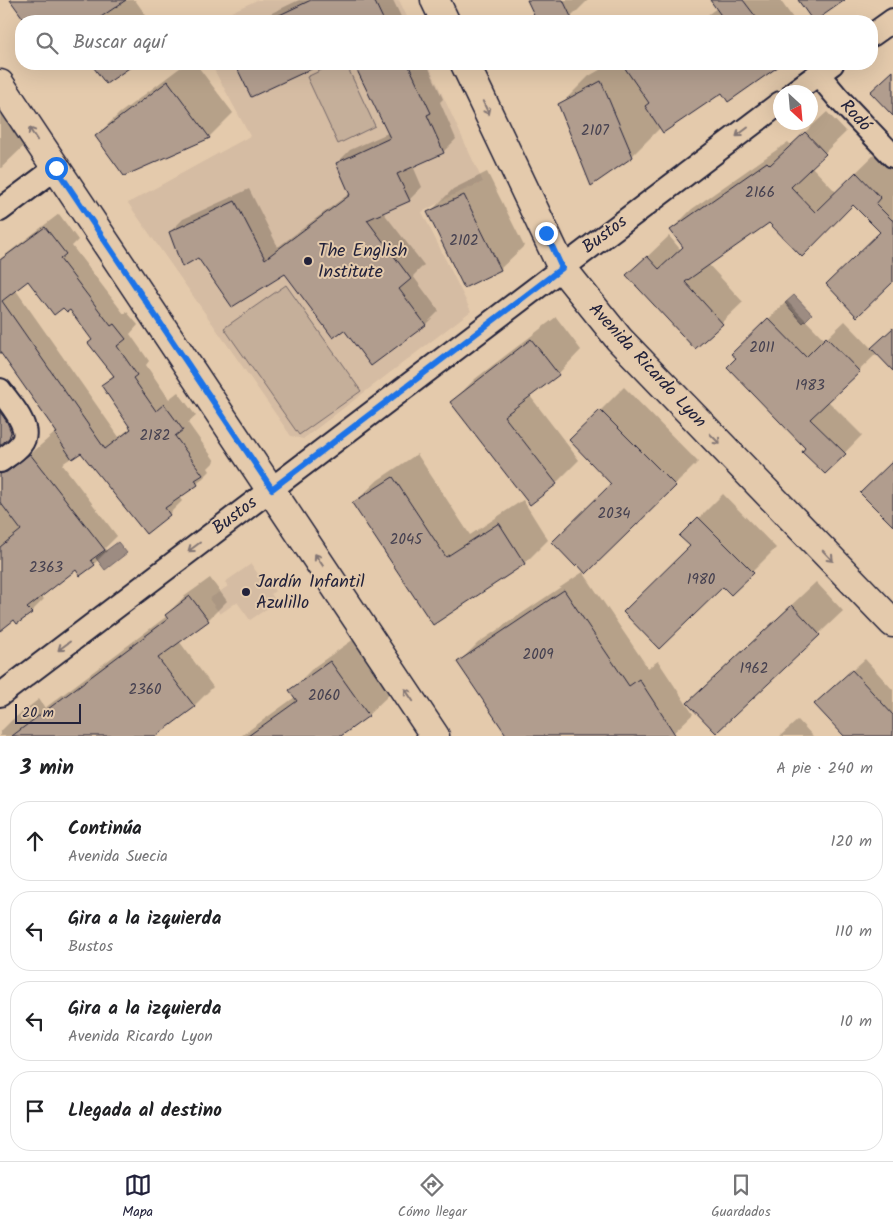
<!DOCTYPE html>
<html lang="es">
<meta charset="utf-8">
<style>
body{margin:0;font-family:Kalam,sans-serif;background:#f2f2f2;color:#202124}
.compass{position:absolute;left:773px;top:85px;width:45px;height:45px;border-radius:50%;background:#fff;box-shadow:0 5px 20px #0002;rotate:154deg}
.scale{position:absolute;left:15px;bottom:12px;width:66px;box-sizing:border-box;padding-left:5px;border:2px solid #22223b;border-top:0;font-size:14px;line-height:18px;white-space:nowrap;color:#22223b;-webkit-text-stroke:4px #e4caac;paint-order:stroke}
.stop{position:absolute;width:15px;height:15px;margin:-11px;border:4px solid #1a73e8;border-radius:50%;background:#fff}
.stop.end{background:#1a73e8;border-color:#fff;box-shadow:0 1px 5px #0008}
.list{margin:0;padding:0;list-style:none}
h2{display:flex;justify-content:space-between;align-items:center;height:65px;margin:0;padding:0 20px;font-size:21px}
h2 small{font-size:16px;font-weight:400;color:#757577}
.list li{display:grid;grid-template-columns:32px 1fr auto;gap:15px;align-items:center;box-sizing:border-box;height:80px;margin:0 10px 10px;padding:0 10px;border:1px solid #e0e0e0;border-radius:20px}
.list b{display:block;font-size:19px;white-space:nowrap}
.list p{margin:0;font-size:16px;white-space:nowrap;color:#757577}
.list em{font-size:16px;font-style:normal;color:#757577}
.icon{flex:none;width:28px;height:28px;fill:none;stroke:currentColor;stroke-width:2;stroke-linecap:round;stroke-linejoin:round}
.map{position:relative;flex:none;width:893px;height:736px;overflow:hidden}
.search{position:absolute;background:#fff;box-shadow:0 5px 20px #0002;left:15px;right:15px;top:15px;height:55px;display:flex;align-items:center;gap:12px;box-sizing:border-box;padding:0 18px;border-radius:20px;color:#757577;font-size:19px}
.sheet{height:425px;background:#fff}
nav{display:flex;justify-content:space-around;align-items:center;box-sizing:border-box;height:70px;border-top:1px solid #e0e0e0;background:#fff;font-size:14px;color:#757577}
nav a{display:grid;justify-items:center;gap:2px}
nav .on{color:#22223b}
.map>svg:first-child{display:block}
.built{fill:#d5bca3}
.green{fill:#c5af9a;stroke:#74686a}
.water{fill:#9d8c82;stroke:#6c6266}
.shadow{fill:#0003;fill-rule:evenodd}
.building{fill:#b19d8e;stroke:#22223b;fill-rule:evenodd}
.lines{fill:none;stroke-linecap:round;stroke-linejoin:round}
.street-casing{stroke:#22223b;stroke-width:26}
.secondary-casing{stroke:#22223b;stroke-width:31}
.street{stroke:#e4caac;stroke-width:22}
.secondary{stroke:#e4caac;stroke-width:28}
.oneway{stroke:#837674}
.route{stroke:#1a73e8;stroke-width:6}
.poi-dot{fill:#22223b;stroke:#e4caac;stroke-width:2}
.labels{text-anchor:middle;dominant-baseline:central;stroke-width:4;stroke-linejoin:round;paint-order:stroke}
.number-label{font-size:15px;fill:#464150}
.street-label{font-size:18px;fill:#22223b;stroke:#e4caac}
.poi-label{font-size:18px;fill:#22223b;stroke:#e4caac;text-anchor:start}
</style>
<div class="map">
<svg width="893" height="736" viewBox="0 0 893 736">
<rect width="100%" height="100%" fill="#e4caac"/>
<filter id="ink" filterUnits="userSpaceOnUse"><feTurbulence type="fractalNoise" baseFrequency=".02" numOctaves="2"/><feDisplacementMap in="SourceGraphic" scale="10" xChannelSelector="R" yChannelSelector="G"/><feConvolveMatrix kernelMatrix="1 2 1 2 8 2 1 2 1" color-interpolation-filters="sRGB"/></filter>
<g filter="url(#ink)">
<g class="built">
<polygon points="257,0 399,0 409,21 212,21"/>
<polygon points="211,64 428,64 483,182 451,196 422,212 471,311 303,439 291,436 128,203 250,136"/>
<polygon points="251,564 260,577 264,575 275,591 271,594 277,602 250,620 237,602 220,614 209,599 228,586 225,582"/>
</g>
<g class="green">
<polygon points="334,64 346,64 375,126 338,144 307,77"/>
<polygon points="286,285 361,391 299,435 224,328"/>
</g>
<g class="water">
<polygon points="794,295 812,314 803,323 785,303"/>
<polygon points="118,542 127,553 105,570 96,558"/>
</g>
<g class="shadow">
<polygon points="12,0 135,0 150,21 26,21"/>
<polygon points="299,0 393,0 403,21 255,21"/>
<polygon points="528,0 588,0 571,17 562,21 538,21"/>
<polygon points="711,0 780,0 795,21 699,21 717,8"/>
<polygon points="185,64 196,64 233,113 209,137 124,174 96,136 120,113"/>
<polygon points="236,64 319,64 252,96"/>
<polygon points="355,64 427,64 443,99 440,102 456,139 443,152 413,166 422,187 409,200 383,212 424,265 413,276 439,311 426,324 372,364 344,328 285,272 170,232 183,219 249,189 278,247 350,193 337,163 350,150 388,133"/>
<polygon points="610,64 780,64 728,100 722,91 661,127 632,156 560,105 589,76"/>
<polygon points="0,112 24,146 0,169"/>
<polygon points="827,112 846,132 811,166 836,192 877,152 893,168 893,281 881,232 854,203 802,255 769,222 708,264 743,302 695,348 628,275 669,236 680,249 684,246 671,230 692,209 788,142 791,145"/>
<polygon points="487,172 524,246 500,269 429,213 453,189"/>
<path d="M59 214 78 240 72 246 124 314 127 312 138 325 130 334 149 361 146 365 169 399 178 392 196 416 188 423 215 461 208 468 210 471 197 484 179 497 182 501 169 514 82 451 62 464 117 536 105 548 107 551 94 564 76 569 41 596 44 599 31 612 14 618 0 628V450L16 461 34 451 57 431 0 350V259ZM28 279 70 308 93 339 114 374 103 385 132 427 119 437 15 289Z"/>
<polygon points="787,301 825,340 845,321 872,349 893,329 893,370 877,353 828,401 862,435 825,473 733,354"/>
<polygon points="556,317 581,350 558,374 530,396 579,460 556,483 452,402 475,379"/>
<polygon points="0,379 23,422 0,445"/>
<polygon points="624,387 698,462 675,485 577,563 613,484 594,417"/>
<polygon points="417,454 470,535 523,500 548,540 525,563 433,624 354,503 378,480"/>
<polygon points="723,494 776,548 731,593 681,536"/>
<polygon points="583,572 648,668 658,661 693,714 670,736 509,736 459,662 478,643"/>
<polygon points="210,578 227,601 208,620 179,641 213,687 194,706 153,736 0,736 0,732 12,720 39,699 45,708 167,616 166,615 185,596"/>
<polygon points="816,582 843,611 716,731 713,679"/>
<polygon points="354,639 392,692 368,715 339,736 241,736 295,697 291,690 314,667"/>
<polygon points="865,659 893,690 893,736 845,736 828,692"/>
<polygon points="798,720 813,736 780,736"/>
</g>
<g class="building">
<polygon points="10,0 126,0 95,21 25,21"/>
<polygon points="311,0 374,0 384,21 267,21"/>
<polygon points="527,0 563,0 573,21 537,21"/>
<polygon points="710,0 743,0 759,21 725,21"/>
<polygon points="798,0 845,0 815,21 813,21"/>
<polygon points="91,64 135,64 106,84"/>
<polygon points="235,64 322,64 251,97"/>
<polygon points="354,64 408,64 431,113 427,115 444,153 397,174 410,201 367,220 411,279 399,289 426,325 371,366 344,330 333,338 285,274 232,307 198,258 182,267 169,232 235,201 265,259 350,195 336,163 390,138"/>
<polygon points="622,64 782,64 728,102 722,93 663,133 645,106 649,103"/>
<polygon points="893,71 893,116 870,92"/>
<polygon points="168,81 210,138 124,176 95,136"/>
<polygon points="601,81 633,157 591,186 558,104"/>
<polygon points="805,132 826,154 791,187 815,212 856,172 881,198 876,204 892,220 893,220 893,282 857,317 826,284 880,232 853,205 802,257 769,223 685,282 723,324 695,349 626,275 647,256 659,269 683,247 670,230 767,162 770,165"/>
<polygon points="464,195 501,270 464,288 427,212"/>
<path d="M45 227 66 254 60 259 111 326 114 324 126 339 117 346 137 375 133 378 156 411 164 404 183 430 175 436 203 475 195 480 198 485 165 508 170 515 146 534 81 453 72 459 55 434 57 433 0 352V260ZM28 281 54 315 63 308 67 312 70 310 92 340 88 343 114 376 101 385 131 429 105 449 2 301Z"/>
<polygon points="768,318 806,357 826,337 860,372 810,419 846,454 825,474 802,452 805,448 727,367 736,358 731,354"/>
<polygon points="893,328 893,371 871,348"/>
<polygon points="531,339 559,375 504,416 557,484 530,505 450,402"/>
<polygon points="600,410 676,486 586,574 577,564 575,566 552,542 611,484 569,440"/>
<polygon points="0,412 7,422 11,432 9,438 0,445"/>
<polygon points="30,454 105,550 91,560 95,565 80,576 76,570 27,608 32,613 17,624 14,620 0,631 0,547 21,530 0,502 0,474 7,472"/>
<polygon points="893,461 893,526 860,493"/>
<polygon points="393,477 446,557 499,523 525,564 433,625 352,503"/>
<polygon points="698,517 754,573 731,595 723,587 659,649 623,612 690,546 679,536"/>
<polygon points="564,590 629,686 639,679 676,736 507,736 457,662"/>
<polygon points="190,596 209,621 158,658 195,707 156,736 12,736 168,619 165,615"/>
<polygon points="792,605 820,635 716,733 687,703"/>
<polygon points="330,661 369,716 341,736 248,736 297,701 289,690"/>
<polygon points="852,670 893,715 893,736 844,736 814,704"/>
</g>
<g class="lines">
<g class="street-casing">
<g id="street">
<polyline points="872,35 893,20"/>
<polyline points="818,74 838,98 893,156"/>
<polyline points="794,92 832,64"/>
<polyline points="0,210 56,168"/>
<path d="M0 390C9 403 34 428 21 444 16 451 7 456 0 461"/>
<polyline points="0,695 780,103"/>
</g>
</g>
<g class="secondary-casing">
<g id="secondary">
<polyline points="435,0 445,21"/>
<polyline points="465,64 562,268 619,339 893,623"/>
<polyline points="0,84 435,736"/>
</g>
</g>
<use href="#street" class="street"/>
<use href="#secondary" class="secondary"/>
</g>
<defs><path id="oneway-shaft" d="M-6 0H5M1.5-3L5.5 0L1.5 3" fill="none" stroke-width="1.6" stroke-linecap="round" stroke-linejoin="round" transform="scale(1.25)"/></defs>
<g class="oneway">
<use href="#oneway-shaft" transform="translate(486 108) rotate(65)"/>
<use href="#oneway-shaft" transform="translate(742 132) rotate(143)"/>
<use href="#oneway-shaft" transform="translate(33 134) rotate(-123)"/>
<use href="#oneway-shaft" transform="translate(715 439) rotate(46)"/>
<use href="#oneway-shaft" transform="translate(194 547) rotate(143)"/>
<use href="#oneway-shaft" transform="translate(828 556) rotate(46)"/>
<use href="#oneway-shaft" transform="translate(319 560) rotate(-124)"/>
<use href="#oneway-shaft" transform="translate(64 646) rotate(143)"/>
<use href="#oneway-shaft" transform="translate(409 695) rotate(-124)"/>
</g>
</g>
<g class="lines" filter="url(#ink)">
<polyline class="route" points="56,168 272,489 562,268 546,233"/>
</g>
<g class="poi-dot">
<circle cx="308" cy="261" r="5"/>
<circle cx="246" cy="592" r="5"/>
</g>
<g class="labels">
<g class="number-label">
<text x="595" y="131">2107</text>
<text x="760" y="193">2166</text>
<text x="464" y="241">2102</text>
<text x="762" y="348">2011</text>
<text x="810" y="386">1983</text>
<text x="155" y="436">2182</text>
<text x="614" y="514">2034</text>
<text x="406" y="540">2045</text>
<text x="46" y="568">2363</text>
<text x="701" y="580">1980</text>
<text x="538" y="655">2009</text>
<text x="754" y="669">1962</text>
<text x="145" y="690">2360</text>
<text x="324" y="696">2060</text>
</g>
<g class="street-label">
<text transform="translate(855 116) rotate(47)">Rodó</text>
<text transform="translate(605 235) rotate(-37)">Bustos</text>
<text transform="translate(647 366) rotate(47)">Avenida Ricardo Lyon</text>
<text transform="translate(235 516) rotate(-37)">Bustos</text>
</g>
<g class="poi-label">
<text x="318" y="251">The English<tspan x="318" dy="21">Institute</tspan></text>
<text x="256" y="582">Jardín Infantil<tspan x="256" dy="21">Azulillo</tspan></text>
</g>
</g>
</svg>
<svg class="compass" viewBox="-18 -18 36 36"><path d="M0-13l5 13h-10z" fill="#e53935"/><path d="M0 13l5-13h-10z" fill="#757577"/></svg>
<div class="scale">20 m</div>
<div class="stop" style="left:56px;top:168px"></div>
<div class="stop end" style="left:546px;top:233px"></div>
<div class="search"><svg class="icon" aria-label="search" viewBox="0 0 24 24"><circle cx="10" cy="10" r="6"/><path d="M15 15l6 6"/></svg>Buscar aquí</div>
</div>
<section class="sheet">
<h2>3 min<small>A pie · 240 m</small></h2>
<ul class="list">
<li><svg class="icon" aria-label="ahead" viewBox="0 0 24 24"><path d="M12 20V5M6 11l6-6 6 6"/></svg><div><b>Continúa</b><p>Avenida Suecia</p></div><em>120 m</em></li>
<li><svg class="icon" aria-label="left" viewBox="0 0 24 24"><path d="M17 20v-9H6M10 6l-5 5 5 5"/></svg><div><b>Gira a la izquierda</b><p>Bustos</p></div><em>110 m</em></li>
<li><svg class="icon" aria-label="left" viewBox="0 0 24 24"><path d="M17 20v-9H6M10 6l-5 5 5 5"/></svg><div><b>Gira a la izquierda</b><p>Avenida Ricardo Lyon</p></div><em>10 m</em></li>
<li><svg class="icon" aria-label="arrive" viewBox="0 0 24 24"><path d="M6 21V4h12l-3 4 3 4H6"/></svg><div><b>Llegada al destino</b></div></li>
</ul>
</section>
<nav>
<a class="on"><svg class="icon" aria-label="map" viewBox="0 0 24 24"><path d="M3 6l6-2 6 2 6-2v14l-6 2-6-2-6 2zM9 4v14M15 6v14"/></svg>Mapa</a>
<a><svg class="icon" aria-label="directions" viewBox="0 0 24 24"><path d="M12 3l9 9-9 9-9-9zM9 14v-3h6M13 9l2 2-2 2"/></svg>Cómo llegar</a>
<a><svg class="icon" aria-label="saved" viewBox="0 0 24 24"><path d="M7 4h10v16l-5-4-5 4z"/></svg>Guardados</a>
</nav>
